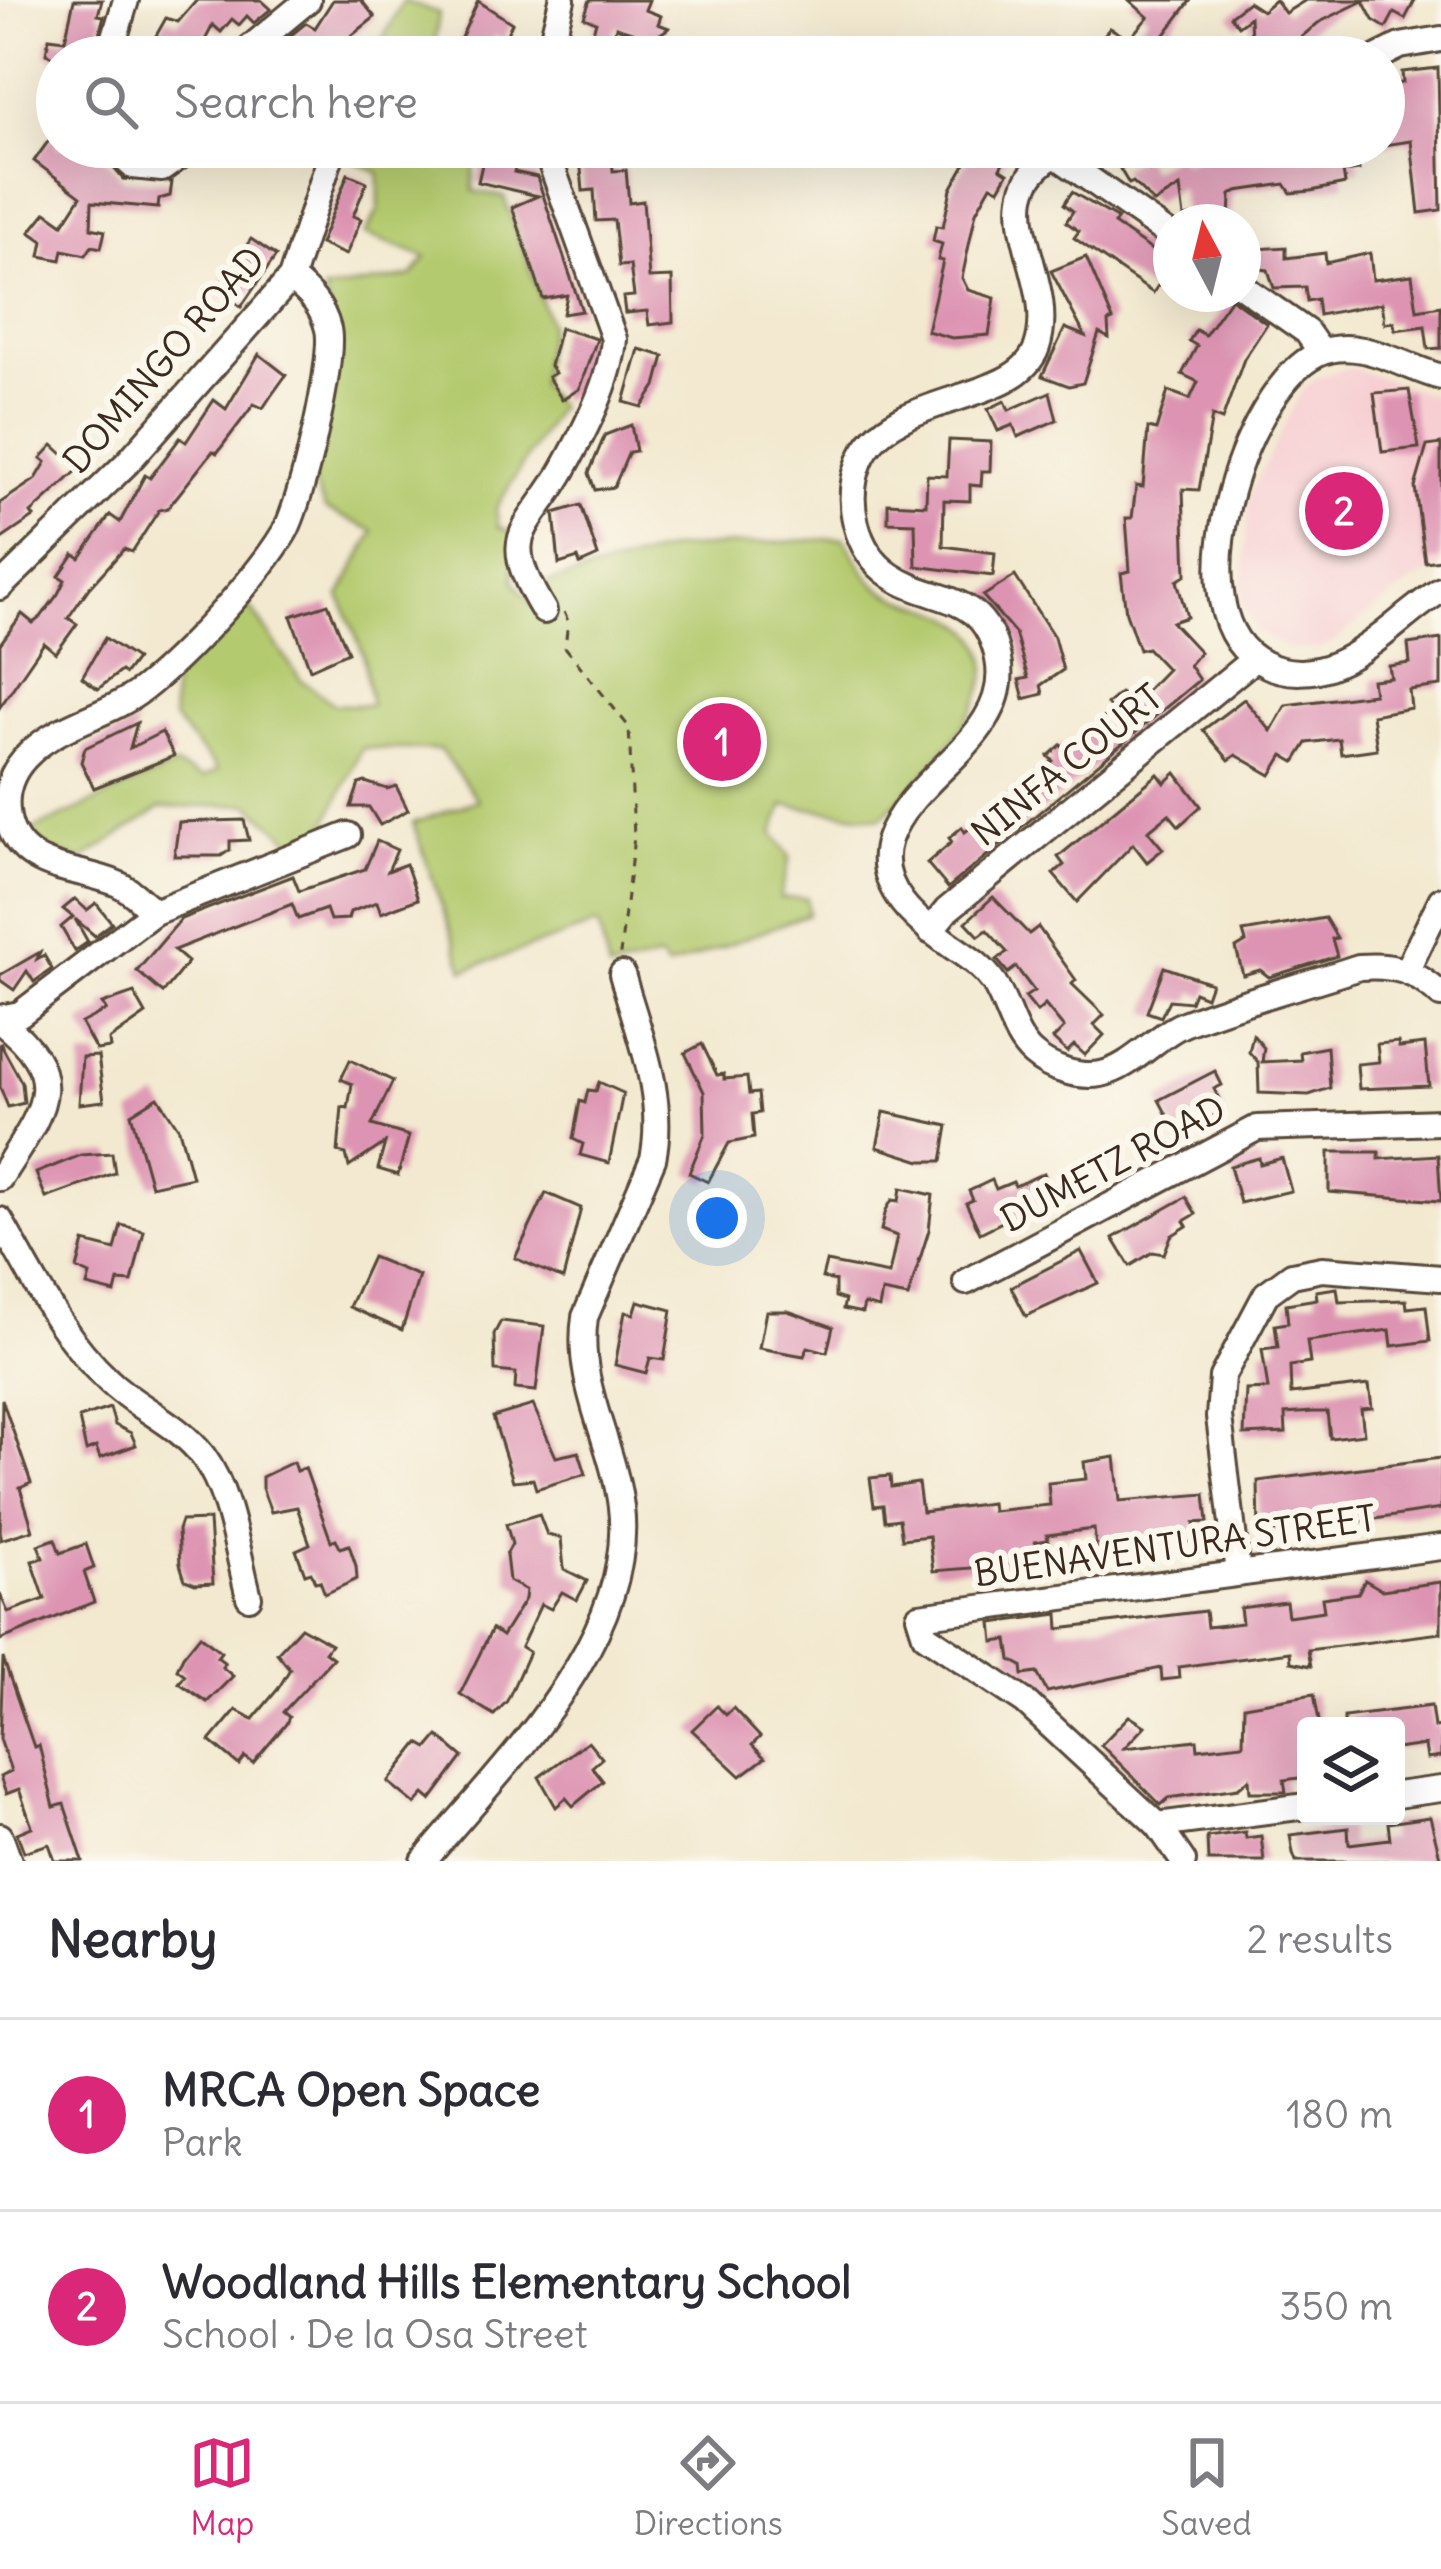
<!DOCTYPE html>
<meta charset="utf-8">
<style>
body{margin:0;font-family:Delius,sans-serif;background:#f2f2f3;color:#2b2b33}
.controls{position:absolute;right:36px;bottom:36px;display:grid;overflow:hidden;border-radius:12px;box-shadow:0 12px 48px #0002}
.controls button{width:108px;height:108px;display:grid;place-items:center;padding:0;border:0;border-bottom:3px solid #e1e1e2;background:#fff;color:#2b2b33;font:60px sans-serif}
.compass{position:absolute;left:1153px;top:204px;width:108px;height:108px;border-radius:50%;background:#fff;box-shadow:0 12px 48px #0002;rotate:353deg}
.you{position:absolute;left:717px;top:1218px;width:42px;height:42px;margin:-30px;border:9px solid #fff;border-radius:50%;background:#1a73e8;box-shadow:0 0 0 18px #1a73e833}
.badge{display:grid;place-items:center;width:78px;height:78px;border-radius:50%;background:#db2777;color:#fff;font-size:39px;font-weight:700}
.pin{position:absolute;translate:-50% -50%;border:6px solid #fff;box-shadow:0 3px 12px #0006}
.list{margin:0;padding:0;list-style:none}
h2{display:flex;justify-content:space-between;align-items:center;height:156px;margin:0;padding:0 48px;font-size:51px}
h2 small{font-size:39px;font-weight:400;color:#7c7c81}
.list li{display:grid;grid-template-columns:78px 1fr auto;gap:36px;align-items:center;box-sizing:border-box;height:192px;padding:0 48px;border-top:3px solid #e1e1e2}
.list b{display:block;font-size:45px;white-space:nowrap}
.list p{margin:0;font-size:39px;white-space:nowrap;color:#7c7c81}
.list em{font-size:39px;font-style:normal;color:#7c7c81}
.icon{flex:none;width:66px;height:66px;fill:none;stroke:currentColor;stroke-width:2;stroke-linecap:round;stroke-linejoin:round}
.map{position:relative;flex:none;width:1441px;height:1861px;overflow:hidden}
.search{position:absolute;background:#fff;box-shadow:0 12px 48px #0002;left:36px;right:36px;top:36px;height:132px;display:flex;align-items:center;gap:30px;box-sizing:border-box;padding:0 42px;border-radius:66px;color:#7c7c81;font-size:45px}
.sheet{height:540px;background:#fff}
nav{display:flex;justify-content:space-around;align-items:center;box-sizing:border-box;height:168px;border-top:3px solid #e1e1e2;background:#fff;font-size:33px;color:#7c7c81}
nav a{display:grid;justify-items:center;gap:6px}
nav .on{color:#db2777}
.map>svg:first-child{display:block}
.built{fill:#f7cfd3}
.green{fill:#b4ca6e;stroke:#787a46;stroke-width:3}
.building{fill:#dd94b2}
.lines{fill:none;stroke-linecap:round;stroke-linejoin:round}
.minor-casing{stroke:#574739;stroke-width:30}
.path{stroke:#574739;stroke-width:3;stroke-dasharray:9 9;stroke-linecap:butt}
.minor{stroke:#fff;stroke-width:24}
.labels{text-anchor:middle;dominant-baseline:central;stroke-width:12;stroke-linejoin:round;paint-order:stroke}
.street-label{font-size:36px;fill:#3b2a1e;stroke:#fbf7ec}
</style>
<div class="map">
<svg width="1441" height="1861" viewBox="0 0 1441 1861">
<rect width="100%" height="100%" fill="#fbf7ec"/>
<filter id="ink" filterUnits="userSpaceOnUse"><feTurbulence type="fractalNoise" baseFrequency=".00833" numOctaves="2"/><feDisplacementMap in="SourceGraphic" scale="24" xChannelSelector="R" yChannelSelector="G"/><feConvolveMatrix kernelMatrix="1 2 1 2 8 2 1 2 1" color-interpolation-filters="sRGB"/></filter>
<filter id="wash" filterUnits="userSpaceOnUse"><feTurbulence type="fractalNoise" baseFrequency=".004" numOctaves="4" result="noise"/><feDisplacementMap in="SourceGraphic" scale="48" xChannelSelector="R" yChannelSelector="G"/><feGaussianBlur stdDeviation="2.7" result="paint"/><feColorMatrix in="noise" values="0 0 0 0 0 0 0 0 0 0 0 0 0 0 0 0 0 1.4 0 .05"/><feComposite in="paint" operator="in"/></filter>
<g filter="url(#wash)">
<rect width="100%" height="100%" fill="#f3e9d0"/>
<polygon class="built" points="1352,368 1441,398 1441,568 1410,583 1334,641 1318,649 1291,650 1258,633 1241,601 1250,494 1301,392 1317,377"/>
<g class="green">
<polygon points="403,1 439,13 433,57 373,57"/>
<path d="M346 147H475L473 191 504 197 549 323 539 384 558 407 496 508 498 526 514 533V581L545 623 556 616 536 586 671 549 844 538C854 552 863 574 876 585 900 605 935 604 960 622 1038 674 918 778 881 818L784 805 773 834 790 857 780 898H807L808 914 667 968 660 958 609 971 598 924 464 970 413 823 478 800 440 750 362 748 319 839 294 843 249 804 160 808 82 860 53 851 28 832 175 766 202 778 218 770 173 719 172 681 249 606 301 680 335 705H371L363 653 340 596 374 531 325 509 310 475 335 331 324 291 412 276 426 257 365 234 379 209V173L349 158Z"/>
</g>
<g id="blocks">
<g class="building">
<polygon points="74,0 102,0 98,15 104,16 93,57 52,57 46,53 49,38 65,40"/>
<polygon points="197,0 261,0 271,9 254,23 247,16 239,25 232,19 221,32 213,25 196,57 144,57 166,18 178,22"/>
<polygon points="333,0 361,0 375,17 325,57 280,52 285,40 306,23 315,28"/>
<polygon points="590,0 649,0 645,10 661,16 658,24 669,28 653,39 616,27 606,57 585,57 596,22 584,17"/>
<polygon points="1129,0 1191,0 1148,57 1085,57 1110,28 1129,39 1148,17"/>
<polygon points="1275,0 1285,13 1306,0 1415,0 1405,19 1394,13 1386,28 1373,20 1363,1 1318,23 1281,54 1260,57 1251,41 1250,17 1238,26 1230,16 1248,2 1262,11"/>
<polygon points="478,1 512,23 504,40 494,36 484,57 452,57"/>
<polygon points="1438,68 1441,210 1419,213 1411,141 1384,145 1384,85 1403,83 1402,72"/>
<polygon points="57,129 57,147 96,147 123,179 172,182 170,196 159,199 158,208 92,202 91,228 105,231 101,248 92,246 86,255 63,250 61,260 40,256 43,241 30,232 46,212 63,224 81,196 34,161"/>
<polygon points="486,147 520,147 514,172 537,177 582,311 563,314 567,295 543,299 512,207 538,196 478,182"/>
<polygon points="579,147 611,147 613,171 626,170 629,203 643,201 649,278 672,277 673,322 649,325 647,311 625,313 623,297 634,296 630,265 619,266 614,220 596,221 594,190 583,191"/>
<polygon points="975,147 1012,147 1000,168 1008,173 999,189 991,185 976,212 962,278 968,290 995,298 989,335 952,338 927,331 943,261 938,260 942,244 933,241 936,226 943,227 951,189"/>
<polygon points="1239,147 1355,147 1359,170 1343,172 1345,184 1311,191 1291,193 1285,184 1237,191 1231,195 1230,222 1208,222 1209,213 1184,217 1180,187 1154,203 1133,182 1129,184 1120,169 1142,156 1150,170 1177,154 1181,161 1240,153"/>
<polygon points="348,174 367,182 353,216 361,219 346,255 320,244"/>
<polygon points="1072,192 1118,219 1114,224 1156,253 1160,248 1171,256 1171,266 1153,293 1074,238 1079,231 1066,222 1073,211 1064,204"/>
<polygon points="1243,227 1258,249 1286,247 1286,258 1325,253 1326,263 1370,253 1373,280 1412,275 1417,310 1441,306 1441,348 1428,349 1425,326 1395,330 1394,322 1385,323 1382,303 1319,315 1317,299 1307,301 1305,287 1274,288 1268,270 1243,267"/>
<polygon points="251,239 276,256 241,307 217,289"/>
<polygon points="1086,257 1113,320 1108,322 1109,338 1099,333 1083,383 1069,386 1042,376 1065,328 1085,336 1051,271"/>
<polygon points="1231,298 1267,324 1244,359 1222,420 1212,416 1199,490 1183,489 1186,575 1177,581 1187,617 1172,622 1200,652 1189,665 1199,680 948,888 927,863 952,842 949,838 962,827 965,832 1053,761 1048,756 1061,745 1065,750 1088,732 1112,711 1107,704 1120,693 1135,702 1167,669 1147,648 1139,650 1126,613 1121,573 1130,571 1126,518 1132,518 1136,486 1143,487 1148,428 1156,430 1168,391 1190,399 1198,382 1182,374 1197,346 1189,341 1196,330 1205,335"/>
<polygon points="560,328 597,339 579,389 562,400 548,377 555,373 550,366"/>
<polygon points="639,349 664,356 656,386 642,407 624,402"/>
<polygon points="259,354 286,375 271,396 263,408 254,404 217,453 213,451 168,508 159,510 132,552 124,549 89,588 68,618 77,624 56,653 44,643 0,707 0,644 22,614 33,623 41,617 58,594 65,580 59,576 74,554 80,558 110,515 120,522 145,475 150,478 180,438 186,442 214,400 226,409"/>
<polygon points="1409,390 1419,448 1382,452 1374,393"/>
<polygon points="1050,392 1057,420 1018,437 1013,425 998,431 988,409 1005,401 1009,410"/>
<polygon points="631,425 636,451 629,452 614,487 595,490 589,473 605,435"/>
<polygon points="949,440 991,442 990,471 982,471 981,486 970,485 970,501 944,500 943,546 995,553 993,576 916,566 915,523 888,522 888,503 926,505 927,475 947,476"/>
<polygon points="1441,444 1441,560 1425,562 1415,487 1427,446"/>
<polygon points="53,445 79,469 31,513 34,517 0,540 0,503 36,479 46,462 41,458"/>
<polygon points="581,505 598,556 580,564 578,558 559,564 554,513"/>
<polygon points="1015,576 1054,637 1063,670 1041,685 1043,694 1024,699 1019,680 1028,678 1015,633 983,596"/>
<polygon points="328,604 348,652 310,669 291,616"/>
<polygon points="105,638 136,659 125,674 121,671 98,689 82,677"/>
<polygon points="1441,639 1441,686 1409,690 1411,708 1372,715 1377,749 1341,754 1339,739 1307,743 1295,762 1283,755 1271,775 1236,755 1229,760 1203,730 1244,699 1271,731 1286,705 1374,694 1372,680 1391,678 1389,666 1410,663 1408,644"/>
<polygon points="137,723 130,748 162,732 174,756 94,788 81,762 85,748"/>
<polygon points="1176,773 1201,806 1179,826 1169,814 1148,831 1163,849 1147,862 1133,844 1077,902 1053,874 1064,865 1058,857 1158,774 1165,783"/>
<polygon points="365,782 387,789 396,786 408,810 380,825 369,807 351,807 359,784"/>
<polygon points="244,820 249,840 230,841 230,850 221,856 174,856 179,822"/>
<polygon points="377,841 397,850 388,871 406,864 418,899 381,913 377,902 350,912 348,919 330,920 326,909 298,919 292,904 174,950 188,962 163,993 137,971 181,919 293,876 299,891 365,869"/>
<polygon points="993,897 1029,934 1038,927 1076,980 1072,984 1104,1015 1094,1025 1104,1035 1085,1055 1074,1045 1067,1052 1053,1039 1064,1028 1045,1005 1037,1012 1025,997 1034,991 1016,967 1008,973 997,960 1007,952 987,930 979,936 966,922"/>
<polygon points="75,899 87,910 96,903 112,923 95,936 75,919 88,942 75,951 61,927 73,917 63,909"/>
<polygon points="1325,918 1337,938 1332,939 1337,956 1269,977 1260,970 1243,975 1236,948 1246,942 1243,932"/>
<polygon points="40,952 37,959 44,955 52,969 38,979 34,982 27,971 14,990 0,980 0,975"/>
<polygon points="1164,967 1211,983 1206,997 1194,992 1190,1002 1169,1000 1161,1017 1147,1012"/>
<polygon points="134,993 146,1014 109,1040 110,1048 96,1050 81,1023 106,1010 102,1004"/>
<polygon points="1253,1035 1264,1048 1262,1062 1301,1060 1300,1052 1327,1047 1330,1088 1309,1095 1259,1093 1258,1062 1249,1052"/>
<polygon points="1398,1042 1399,1047 1425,1044 1429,1086 1359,1089 1357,1064 1379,1062 1377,1044"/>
<polygon points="0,1043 22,1083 24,1103 8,1107 0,1087"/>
<polygon points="702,1044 717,1075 724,1074 724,1079 747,1077 749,1094 758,1093 760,1113 752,1114 754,1138 729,1143 708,1182 689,1173 705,1134 704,1092 685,1053"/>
<polygon points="98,1056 104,1101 79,1104 82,1057"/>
<polygon points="350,1060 393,1081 372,1125 409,1136 398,1175 378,1169 385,1143 349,1167 346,1154 338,1152 342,1107 348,1108 352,1084 341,1079"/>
<polygon points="1215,1071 1222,1085 1214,1089 1225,1110 1177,1134 1159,1100"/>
<polygon points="599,1082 623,1093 609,1163 580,1155 583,1144 573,1139 580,1101 585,1103 588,1090 596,1091"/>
<polygon points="158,1097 179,1129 192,1177 151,1186 131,1114"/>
<polygon points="884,1112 948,1126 942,1161 921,1161 877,1147"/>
<polygon points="1329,1152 1379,1152 1379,1159 1438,1155 1441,1201 1329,1192"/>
<polygon points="112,1153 115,1173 46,1198 36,1173 81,1155"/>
<polygon points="1259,1158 1260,1164 1282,1158 1291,1191 1240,1203 1230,1166"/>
<polygon points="1044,1173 1054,1196 980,1233 966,1203 973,1200 969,1191 992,1180 996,1189 1013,1182 1015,1186"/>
<polygon points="901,1188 933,1195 929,1230 908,1297 882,1292 879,1308 864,1304 862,1313 843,1309 845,1300 835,1297 835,1281 822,1278 826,1262 889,1274 897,1236 881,1230 886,1210 892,1200 899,1201"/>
<polygon points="546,1193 581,1208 563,1279 515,1258"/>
<polygon points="1186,1197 1196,1214 1184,1221 1187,1226 1171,1236 1164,1254 1153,1252 1130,1266 1113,1238"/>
<polygon points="121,1225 144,1231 132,1282 118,1281 115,1293 87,1286 90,1275 77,1269 84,1242 115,1250"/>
<polygon points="1081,1251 1098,1283 1026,1316 1011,1287"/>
<polygon points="372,1257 419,1276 402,1330 349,1307"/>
<polygon points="1337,1288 1339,1302 1406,1300 1407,1308 1426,1306 1430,1341 1392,1346 1390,1330 1307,1341 1310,1363 1290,1366 1291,1394 1369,1385 1372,1408 1361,1409 1364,1434 1330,1438 1327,1412 1313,1412 1285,1414 1286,1433 1244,1435 1246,1390 1268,1389 1262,1349 1278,1347 1275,1325 1288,1323 1286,1304 1317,1299 1316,1291"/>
<polygon points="638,1301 672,1310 664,1360 650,1358 646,1373 615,1365 625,1312 634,1314"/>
<polygon points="766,1311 788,1311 833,1327 827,1352 808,1347 804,1356 759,1348"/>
<polygon points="501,1321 544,1326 536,1391 515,1389 516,1373 495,1371 494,1334"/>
<polygon points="2,1399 31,1483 20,1488 33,1530 0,1540"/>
<polygon points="533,1405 556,1457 579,1452 586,1474 536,1489 533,1479 513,1481 493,1417"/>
<polygon points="110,1408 115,1425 131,1433 136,1445 100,1458 96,1447 86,1451 79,1418"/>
<polygon points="1115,1457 1120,1501 1205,1494 1208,1522 1194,1523 1196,1541 1097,1555 1094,1529 1047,1535 1048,1540 1035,1542 1037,1563 933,1571 929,1536 902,1539 899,1519 885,1521 883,1505 874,1506 870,1478 890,1476 891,1487 918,1483 922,1512 991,1503 992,1511 1050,1505 1048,1483 1086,1479 1084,1462"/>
<polygon points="1441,1458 1441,1509 1355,1522 1353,1507 1315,1512 1317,1525 1259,1534 1258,1481"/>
<polygon points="293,1462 296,1471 305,1468 331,1541 336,1539 340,1548 349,1545 356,1566 357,1579 325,1594 320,1581 315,1582 311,1572 305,1574 296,1550 310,1544 297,1507 271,1512 262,1488 262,1477"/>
<polygon points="539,1514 547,1535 561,1538 564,1569 587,1581 577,1600 562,1592 551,1609 541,1604 521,1647 529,1652 507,1701 494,1715 460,1694 492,1629 502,1636 525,1599 526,1590 509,1581 506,1555 512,1544 506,1524"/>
<polygon points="209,1520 213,1583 195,1584 185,1580 180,1564 178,1530 181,1521"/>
<polygon points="55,1539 60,1553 86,1544 94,1568 84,1572 94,1602 0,1640 0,1594 8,1612 45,1599 32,1561 43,1558 38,1545"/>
<polygon points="1365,1580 1382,1590 1441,1582 1441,1633 1308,1650 1311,1666 1291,1662 1290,1652 1178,1667 1179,1678 1162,1680 1161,1668 1047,1692 1037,1673 1023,1675 1022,1666 1011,1660 1008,1640 994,1642 992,1623 1058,1614 1059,1629 1205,1611 1207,1627 1242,1623 1240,1608 1286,1602 1288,1616 1324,1611 1322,1598 1358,1593"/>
<polygon points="301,1627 331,1644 325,1652 333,1658 283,1712 289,1717 286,1724 253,1763 245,1757 239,1765 210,1741 236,1710 253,1719 278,1689 290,1669 277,1653"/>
<polygon points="200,1635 221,1652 217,1657 225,1663 222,1667 233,1676 207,1702 179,1683 185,1675 177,1669 183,1656"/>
<polygon points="3,1658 34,1747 39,1745 54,1807 64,1804 83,1861 55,1861 49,1844 24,1852 17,1833 32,1827 19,1789 6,1794 0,1777 11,1771 0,1739"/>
<polygon points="1314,1694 1320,1726 1306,1726 1306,1777 1284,1780 1286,1792 1250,1792 1249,1779 1238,1788 1169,1798 1161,1805 1101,1745 1129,1716 1145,1726 1124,1748 1197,1740 1198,1749 1243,1744 1244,1706"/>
<polygon points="717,1706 726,1715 733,1708 760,1737 752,1745 765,1758 741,1776 692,1730"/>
<polygon points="1431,1706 1434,1727 1441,1726 1441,1757 1427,1759 1425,1745 1396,1749 1396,1726 1344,1726 1344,1717"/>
<polygon points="438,1736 463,1757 431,1800 424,1794 415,1804 388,1782 419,1743 428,1748"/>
<polygon points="588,1741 602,1758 592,1767 603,1781 573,1806 566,1798 556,1807 539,1777"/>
<polygon points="1430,1817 1441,1861 1296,1861 1293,1853 1290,1835 1348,1828 1349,1844 1390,1839 1388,1823"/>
<polygon points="1245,1832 1246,1838 1261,1836 1264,1861 1208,1861 1207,1837"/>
</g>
</g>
</g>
<g filter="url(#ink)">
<use href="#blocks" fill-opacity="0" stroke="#574739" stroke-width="3"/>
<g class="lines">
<g class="minor-casing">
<g id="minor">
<polyline points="109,57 126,0"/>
<polyline points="239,57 308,0"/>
<polyline points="548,57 562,0"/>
<polyline points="1378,57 1400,46 1441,39"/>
<polyline points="112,147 133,166 162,169 193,147"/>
<path d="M1069 147C968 192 1062 273 1037 347 1016 407 889 390 860 461 844 500 855 551 890 575 933 605 984 589 998 659 1013 737 911 774 889 839 873 888 919 923 953 947 969 958 983 967 994 983 1008 1005 1013 1037 1033 1054 1050 1069 1079 1078 1101 1074 1132 1068 1157 1034 1186 1023 1242 1001 1302 986 1359 967 1395 964 1415 971 1441 995"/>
<polyline points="1054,154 1171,236"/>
<polyline points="1243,287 1307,332 1321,352"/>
<path d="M1441 377C1403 367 1357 335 1318 354 1243 389 1169 619 1265 664 1286 675 1314 674 1336 664 1374 648 1406 612 1441 590"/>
<polyline points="0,587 127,463 291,278 333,149"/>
<path d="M544 611C496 532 527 533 563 470 584 432 611 381 614 339L545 147"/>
<path d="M154 912C143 903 132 890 118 884 78 866 19 873 8 818 3 792 12 769 31 752 61 723 110 715 143 689 184 657 257 578 284 533 301 506 335 359 328 329 322 305 309 293 291 278"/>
<polyline points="930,931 947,910 1254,659"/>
<polyline points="1407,970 1441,900"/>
<polyline points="0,1018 20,1014 154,912 348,835"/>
<path d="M0 1021C74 1079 42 1111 0 1178"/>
<path d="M0 1220C33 1277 60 1336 109 1381 138 1409 178 1423 203 1456 231 1494 237 1552 249 1597"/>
<polyline points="966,1282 1257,1128 1441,1122"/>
<polyline points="1238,1573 1219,1417 1222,1377 1266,1294 1292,1275 1322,1269 1441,1278"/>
<polyline points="1396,1795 1441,1789"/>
<polyline points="1158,1825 1306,1806"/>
<polyline points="0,1836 9,1861"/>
<path d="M424 1861C501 1767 637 1639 621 1507 613 1441 575 1385 585 1317L653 1159C666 1096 639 1035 622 974"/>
<polyline points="1183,1861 1158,1825 1025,1702 925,1635 919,1616 1441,1547"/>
</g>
</g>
<polyline class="path" points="564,612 568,621 565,647 629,727 634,837 620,954"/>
<use href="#minor" class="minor"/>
</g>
</g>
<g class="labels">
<g class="street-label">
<text transform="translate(164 360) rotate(-49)">DOMINGO ROAD</text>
<text transform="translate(1067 765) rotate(-39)">NINFA COURT</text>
<text transform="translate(1113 1164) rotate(-28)">DUMETZ ROAD</text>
<text transform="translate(1175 1546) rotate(-8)">BUENAVENTURA STREET</text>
</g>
</g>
</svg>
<div class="controls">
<button><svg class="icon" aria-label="layers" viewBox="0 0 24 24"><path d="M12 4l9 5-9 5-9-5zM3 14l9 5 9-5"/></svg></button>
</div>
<svg class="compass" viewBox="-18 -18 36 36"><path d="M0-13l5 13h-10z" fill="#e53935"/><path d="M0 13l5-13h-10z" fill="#7c7c81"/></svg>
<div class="you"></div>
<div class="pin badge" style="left:722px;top:742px">1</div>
<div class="pin badge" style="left:1344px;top:511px">2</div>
<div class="search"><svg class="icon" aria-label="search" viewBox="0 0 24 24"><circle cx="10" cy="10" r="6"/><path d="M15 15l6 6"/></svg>Search here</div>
</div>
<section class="sheet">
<h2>Nearby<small>2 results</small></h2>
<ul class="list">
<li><span class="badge">1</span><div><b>MRCA Open Space</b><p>Park</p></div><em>180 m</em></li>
<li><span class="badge">2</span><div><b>Woodland Hills Elementary School</b><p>School · De la Osa Street</p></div><em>350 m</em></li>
</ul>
</section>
<nav>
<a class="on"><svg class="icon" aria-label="map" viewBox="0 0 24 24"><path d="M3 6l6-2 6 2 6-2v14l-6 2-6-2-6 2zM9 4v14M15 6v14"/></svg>Map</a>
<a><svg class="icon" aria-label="directions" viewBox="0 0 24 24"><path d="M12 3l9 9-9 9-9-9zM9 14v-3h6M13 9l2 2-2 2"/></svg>Directions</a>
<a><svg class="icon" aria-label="saved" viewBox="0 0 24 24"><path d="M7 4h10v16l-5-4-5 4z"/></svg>Saved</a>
</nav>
